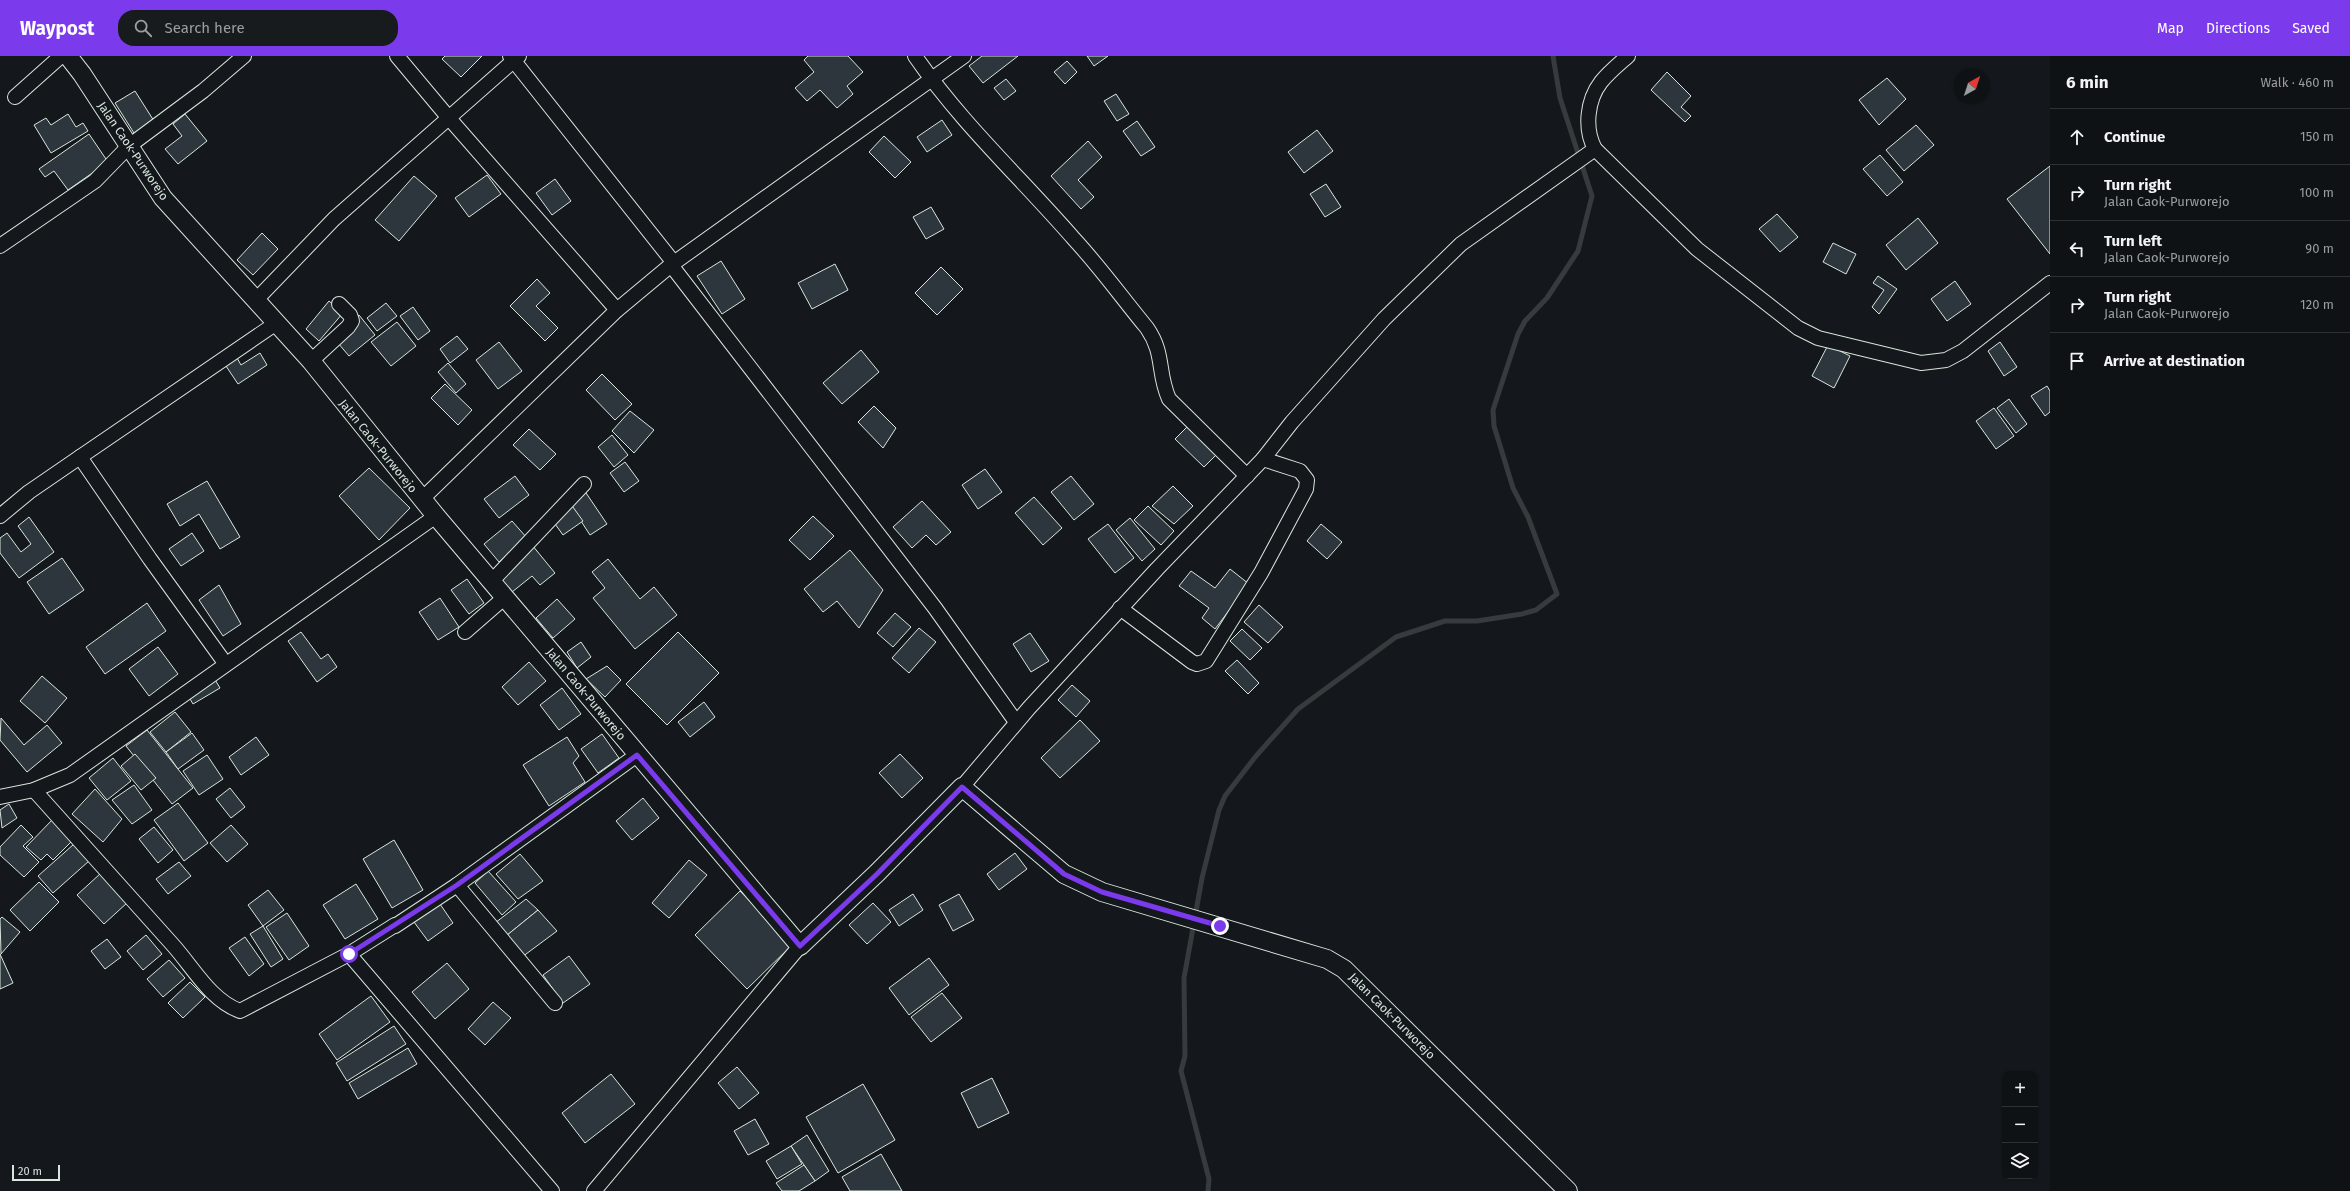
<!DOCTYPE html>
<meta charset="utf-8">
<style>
body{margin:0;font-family:"Fira Sans",sans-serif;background:#181b1e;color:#f1f3f6}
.controls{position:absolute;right:12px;bottom:12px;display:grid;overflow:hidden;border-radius:8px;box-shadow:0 1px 3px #0004}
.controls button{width:36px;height:36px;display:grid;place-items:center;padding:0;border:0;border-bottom:1px solid #2f3234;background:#0f1215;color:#f1f3f6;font:20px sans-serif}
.compass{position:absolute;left:1954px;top:12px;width:36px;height:36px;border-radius:50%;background:#0f1215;box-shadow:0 1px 3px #0004;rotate:39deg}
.scale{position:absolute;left:12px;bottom:10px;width:48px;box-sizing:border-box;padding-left:4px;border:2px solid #d8e6dc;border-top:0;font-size:11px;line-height:14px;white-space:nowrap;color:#d8e6dc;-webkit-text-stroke:3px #14181c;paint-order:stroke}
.stop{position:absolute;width:12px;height:12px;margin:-9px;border:3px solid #7c3aed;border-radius:50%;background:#fff}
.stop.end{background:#7c3aed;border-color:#fff;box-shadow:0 1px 4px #0008}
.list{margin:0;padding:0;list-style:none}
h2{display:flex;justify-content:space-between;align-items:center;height:52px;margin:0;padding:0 16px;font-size:17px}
h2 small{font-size:13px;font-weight:400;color:#9b9ea0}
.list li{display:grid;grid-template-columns:26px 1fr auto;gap:12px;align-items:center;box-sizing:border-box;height:56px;padding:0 16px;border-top:1px solid #2f3234}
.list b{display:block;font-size:15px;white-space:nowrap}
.list p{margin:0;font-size:13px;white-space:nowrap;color:#9b9ea0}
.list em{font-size:13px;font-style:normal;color:#9b9ea0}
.icon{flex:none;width:22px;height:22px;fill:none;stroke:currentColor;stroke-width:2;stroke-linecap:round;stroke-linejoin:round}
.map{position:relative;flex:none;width:2050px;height:1135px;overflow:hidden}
header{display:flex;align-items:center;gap:24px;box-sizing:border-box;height:56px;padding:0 20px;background:#7c3aed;color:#fff}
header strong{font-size:19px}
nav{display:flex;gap:22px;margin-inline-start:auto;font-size:14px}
.search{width:280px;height:36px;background:#181b1e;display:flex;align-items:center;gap:10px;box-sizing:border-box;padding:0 14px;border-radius:16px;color:#9b9ea0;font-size:15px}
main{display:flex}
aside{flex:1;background:#0f1215}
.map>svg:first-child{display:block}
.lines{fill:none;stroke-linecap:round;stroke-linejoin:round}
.stream{stroke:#363b3e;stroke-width:5}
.building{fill:#2c363c;stroke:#d8e6dc}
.minor-casing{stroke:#d8e6dc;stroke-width:16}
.tertiary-casing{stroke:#d8e6dc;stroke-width:20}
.minor{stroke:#14181c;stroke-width:14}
.tertiary{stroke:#14181c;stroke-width:18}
.route{stroke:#7c3aed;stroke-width:5}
.labels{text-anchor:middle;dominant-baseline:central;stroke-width:3;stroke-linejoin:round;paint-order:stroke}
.street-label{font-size:12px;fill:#d8e6dc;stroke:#14181c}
</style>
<header>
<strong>Waypost</strong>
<div class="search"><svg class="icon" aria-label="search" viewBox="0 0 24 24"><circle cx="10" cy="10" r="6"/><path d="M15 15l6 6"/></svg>Search here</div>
<nav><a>Map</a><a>Directions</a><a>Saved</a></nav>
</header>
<main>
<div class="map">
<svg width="2050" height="1135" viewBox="0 0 2050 1135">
<rect width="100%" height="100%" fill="#14181c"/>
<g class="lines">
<polyline class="stream" points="1208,1135 1209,1123 1181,1015 1185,1000 1184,922 1202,822 1219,754 1225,740 1256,700 1298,653 1396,581 1445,565 1477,565 1522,558 1536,554 1557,538 1528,461 1513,432 1494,370 1493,354 1518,278 1525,265 1547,242 1578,195 1592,140 1560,42 1553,0"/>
</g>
<g class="building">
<polygon points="445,0 482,0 461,21 442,3"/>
<polygon points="808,0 848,0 863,16 847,30 853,38 837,52 820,34 807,45 795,32 814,16 804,4"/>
<polygon points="982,0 1018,0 983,27 969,10"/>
<polygon points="1087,0 1108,0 1094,10"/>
<polygon points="1067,5 1077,16 1065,28 1054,16"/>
<polygon points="1667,16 1691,40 1681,51 1691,60 1685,66 1651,34"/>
<polygon points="1887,22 1906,43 1879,69 1859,44"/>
<polygon points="1006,23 1016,35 1004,44 994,32"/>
<polygon points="135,35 154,65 134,77 115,47"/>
<polygon points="1116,38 1129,58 1117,65 1104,45"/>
<polygon points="68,58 76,71 83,67 88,75 51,97 34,69 46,62 51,69"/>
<polygon points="185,58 207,85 178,108 165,93 182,80 173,68"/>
<polygon points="942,64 952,79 927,96 917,81"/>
<polygon points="1137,65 1155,91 1141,100 1123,75"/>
<polygon points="1916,69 1934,89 1904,115 1886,94"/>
<polygon points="1317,74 1333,95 1304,117 1288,96"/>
<polygon points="89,78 108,106 68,134 54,115 45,121 39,113"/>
<polygon points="884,80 911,106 895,122 869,96"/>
<polygon points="1088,85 1102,101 1078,124 1094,141 1081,153 1051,120"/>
<polygon points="1880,99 1903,126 1887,140 1863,113"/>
<polygon points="2050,110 2050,198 2007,143"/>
<polygon points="487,119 501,138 469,161 455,142"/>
<polygon points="414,120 437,140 399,185 375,164"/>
<polygon points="555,123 571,145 552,159 536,137"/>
<polygon points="1326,128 1341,151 1325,161 1310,138"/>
<polygon points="931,151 944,173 926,183 913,161"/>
<polygon points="1777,158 1798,181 1780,196 1759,173"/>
<polygon points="1918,162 1938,187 1906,214 1886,189"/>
<polygon points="262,177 278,193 253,219 237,204"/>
<polygon points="1833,187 1856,198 1846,218 1823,206"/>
<polygon points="721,205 745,243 722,258 697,220"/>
<polygon points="835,208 848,234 812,253 798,227"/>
<polygon points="941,211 963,233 937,259 915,237"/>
<polygon points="1878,220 1897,233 1879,258 1872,251 1884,234 1873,227"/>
<polygon points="537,223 550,237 536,250 558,272 545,285 510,250"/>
<polygon points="1955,225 1971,248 1947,265 1931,243"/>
<polygon points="329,245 343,257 319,285 306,273"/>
<polygon points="386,247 397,260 377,275 367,262"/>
<polygon points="413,251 430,275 418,284 400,260"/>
<polygon points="359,259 375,279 349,300 332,280"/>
<polygon points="397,266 416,290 391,310 371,286"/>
<polygon points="457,280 468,293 450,307 440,293"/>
<polygon points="499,286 522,315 498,333 476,304"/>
<polygon points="2000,286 2017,311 2004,320 1988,295"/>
<polygon points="1828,289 1850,300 1834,332 1812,320"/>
<polygon points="861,294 879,316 842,348 823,327"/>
<polygon points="260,297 267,309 238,328 224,307 236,300 241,309"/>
<polygon points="448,307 466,328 456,337 438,316"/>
<polygon points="602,318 632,348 615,364 586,334"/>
<polygon points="445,328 472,354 458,369 431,342"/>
<polygon points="2047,330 2050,335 2050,356 2045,360 2031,340"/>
<polygon points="2009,343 2027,368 2016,377 1997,352"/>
<polygon points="874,350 896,372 883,392 858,366"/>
<polygon points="1994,352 2014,380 1996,393 1976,365"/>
<polygon points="630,355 654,374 634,397 612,375"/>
<polygon points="1189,369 1218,397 1204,411 1175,383"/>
<polygon points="529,373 556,398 540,414 513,389"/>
<polygon points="612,379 628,399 614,411 598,391"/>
<polygon points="625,406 639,425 624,436 610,417"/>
<polygon points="369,412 410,452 379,484 339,440"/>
<polygon points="985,413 1002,436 978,453 962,429"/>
<polygon points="515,420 529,439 499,462 484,443"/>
<polygon points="1071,420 1094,448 1074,464 1051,436"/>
<polygon points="207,425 240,481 220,493 199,458 180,470 167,448"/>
<polygon points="1173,430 1193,450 1174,468 1152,450"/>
<polygon points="582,431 607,468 590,479 566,442"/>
<polygon points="1034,441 1062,472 1043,489 1015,457"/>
<polygon points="922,445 951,476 936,489 926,479 912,492 893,471"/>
<polygon points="570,447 583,465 563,479 550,461"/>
<polygon points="1148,450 1174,475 1161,489 1134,464"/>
<polygon points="813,460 834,480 810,504 789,484"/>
<polygon points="29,461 54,496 19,522 0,497 0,482 7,477 21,496 31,488 18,470"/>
<polygon points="1130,462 1155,493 1142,505 1116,474"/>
<polygon points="512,465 527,482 499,506 484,488"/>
<polygon points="1108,468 1134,502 1115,517 1088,483"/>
<polygon points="1321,468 1342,486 1327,503 1307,485"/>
<polygon points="192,477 204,495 181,510 169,493"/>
<polygon points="532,489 555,517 540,529 532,520 512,536 497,518"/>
<polygon points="850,494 883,534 859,572 837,545 823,556 804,533"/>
<polygon points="62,502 84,534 49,558 27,526"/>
<polygon points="608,503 640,543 654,531 677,559 635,593 593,542 605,532 592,516"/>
<polygon points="1230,513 1249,528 1215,573 1202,562 1209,552 1179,530 1191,515 1215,532"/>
<polygon points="467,523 484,547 469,558 451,534"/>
<polygon points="219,529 241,568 223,580 199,544"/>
<polygon points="440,542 459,571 438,584 419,556"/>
<polygon points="557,543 575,563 553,582 536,562"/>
<polygon points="147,547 166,575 105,618 86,591"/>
<polygon points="1259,549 1283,571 1268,587 1244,566"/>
<polygon points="895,557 911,571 893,591 877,577"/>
<polygon points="919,572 936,586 909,617 892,602"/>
<polygon points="1242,573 1262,592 1250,604 1230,585"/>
<polygon points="301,576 321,603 328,598 337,611 317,626 288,585"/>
<polygon points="678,576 719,617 667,669 626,628"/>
<polygon points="1030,577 1049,605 1031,616 1013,588"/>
<polygon points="581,586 591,601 577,612 567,596"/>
<polygon points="158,591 178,618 149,640 129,613"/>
<polygon points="1237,604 1259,627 1248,638 1225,615"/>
<polygon points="529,606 546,625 518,649 502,631"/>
<polygon points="607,610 621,624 605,641 586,623"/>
<polygon points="42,620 67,642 45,667 20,645"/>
<polygon points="214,622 220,632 193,648 187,638"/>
<polygon points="1072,629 1090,645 1076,661 1058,644"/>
<polygon points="562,632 581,658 559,674 540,649"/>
<polygon points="704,646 715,661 690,681 678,666"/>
<polygon points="175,656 191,676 166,696 150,676"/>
<polygon points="1,662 24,689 47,669 62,687 27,716 0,684"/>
<polygon points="1080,664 1100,685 1060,722 1041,702"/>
<polygon points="147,674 193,732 172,748 126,690"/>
<polygon points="192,677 204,694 178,713 166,696"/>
<polygon points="602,678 619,702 598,717 581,693"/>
<polygon points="256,681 269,699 241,719 229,701"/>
<polygon points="567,681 579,700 573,707 585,726 549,750 523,709"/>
<polygon points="135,698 156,722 141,734 121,710"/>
<polygon points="900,698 923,722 902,742 879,717"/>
<polygon points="207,699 223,723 199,739 183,715"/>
<polygon points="113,702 131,725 107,744 89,722"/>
<polygon points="134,729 152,754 132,768 112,744"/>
<polygon points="230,732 245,751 231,762 216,743"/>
<polygon points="95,733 122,763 103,786 72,758"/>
<polygon points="643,742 659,762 632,784 616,765"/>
<polygon points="178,747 208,787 184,805 154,764"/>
<polygon points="9,748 17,762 2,772 0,754"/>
<polygon points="53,763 74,783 53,804 47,798 41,804 26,791"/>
<polygon points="21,769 33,781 23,790 39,806 24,821 0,799 0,791"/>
<polygon points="231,769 248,788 227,806 210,787"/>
<polygon points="154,771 173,794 158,807 139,783"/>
<polygon points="394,784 423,834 392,852 363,803"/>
<polygon points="74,788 89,805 53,837 38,820"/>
<polygon points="1015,797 1027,813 999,834 987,818"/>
<polygon points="520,798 543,825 518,843 496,818"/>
<polygon points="689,804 707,819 669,862 652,847"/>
<polygon points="179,806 191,820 168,838 156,823"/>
<polygon points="488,815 516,846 502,859 475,827"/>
<polygon points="101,817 128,846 104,868 77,839"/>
<polygon points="39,826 59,846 30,875 10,854"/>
<polygon points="356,828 378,863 345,883 323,849"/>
<polygon points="268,834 284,854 263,870 248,849"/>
<polygon points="740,835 792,889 747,933 695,879"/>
<polygon points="913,838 923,854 899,870 889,854"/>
<polygon points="959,838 974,864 953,875 939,849"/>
<polygon points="526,843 538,854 506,880 495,867"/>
<polygon points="873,847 891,866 867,888 849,869"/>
<polygon points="440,848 453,867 428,885 414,866"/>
<polygon points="538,854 557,875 522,901 506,880"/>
<polygon points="287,857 309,890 289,904 266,871"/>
<polygon points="2,861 20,876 1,898 0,863"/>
<polygon points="263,870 283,903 271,911 250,878"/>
<polygon points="146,879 162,898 143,914 127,895"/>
<polygon points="245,881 264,908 249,920 229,892"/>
<polygon points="107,883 121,901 105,913 91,895"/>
<polygon points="0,898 13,927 0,933"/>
<polygon points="569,900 590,928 563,947 543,919"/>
<polygon points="929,902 949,929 909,959 889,932"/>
<polygon points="169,904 185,922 163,941 147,923"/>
<polygon points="447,907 469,933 435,963 412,936"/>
<polygon points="190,926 205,941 183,962 168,947"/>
<polygon points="942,937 962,962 931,986 911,961"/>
<polygon points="371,940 390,966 337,1004 319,978"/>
<polygon points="493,946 511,962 485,989 468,973"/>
<polygon points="394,970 406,988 347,1025 336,1007"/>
<polygon points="408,992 417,1008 358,1043 349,1027"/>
<polygon points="737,1011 759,1037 739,1053 718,1027"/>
<polygon points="611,1018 635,1048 585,1087 562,1057"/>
<polygon points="992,1022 1009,1057 978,1072 961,1037"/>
<polygon points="863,1028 895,1084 838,1117 806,1061"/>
<polygon points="755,1063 769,1088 748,1099 734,1075"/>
<polygon points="807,1079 829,1115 815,1125 791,1090"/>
<polygon points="791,1090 802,1108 777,1123 766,1105"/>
<polygon points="881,1098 902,1135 850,1135 842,1121"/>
<polygon points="804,1109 815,1125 799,1135 782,1135 776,1127"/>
</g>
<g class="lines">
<g class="minor-casing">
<g id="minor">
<polyline points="397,0 448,61 617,254"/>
<polyline points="510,0 674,207"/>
<path d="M915 0C961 67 1021 122 1074 183 1100 211 1123 243 1147 272 1165 298 1157 316 1169 343L1247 420"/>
<path d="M1628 0C1619 8 1609 16 1601 26 1587 44 1584 73 1595 93L1697 193 1798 272 1818 282 1921 307 1946 304 1963 295 2050 227"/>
<polyline points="15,41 61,0"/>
<polyline points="0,190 95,125 129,90 203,35 244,0"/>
<polyline points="671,209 935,552 1016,666"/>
<polyline points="257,243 334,163 519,0"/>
<polyline points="311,305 348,271 352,265 350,259 339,248"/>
<polyline points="422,443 617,254 671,209 964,0"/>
<polyline points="0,460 29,436 80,401"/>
<polyline points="491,526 584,428"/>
<polyline points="1120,552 1192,606 1197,608 1206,605 1261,517 1306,433 1307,424 1300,415 1263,403"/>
<polyline points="465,576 504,542"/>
<polyline points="225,607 150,503 80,401 275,268"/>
<polyline points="962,731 1029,652 1157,513 1263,403 1292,366 1384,263 1461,188 1595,93"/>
<path d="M34 734C80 785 126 837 172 888 193 911 210 944 240 955L349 898 395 869"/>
<polyline points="0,741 34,734 70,719 436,460"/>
<polyline points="457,829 555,947"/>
<polyline points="395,870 457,829 637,699"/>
<polyline points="349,898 552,1135"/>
<polyline points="594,1135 800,890"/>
</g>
</g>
<g class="tertiary-casing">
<polyline id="tertiary" points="68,0 82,18 163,142 311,305 436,460 800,890 877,817 962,731 1064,818 1102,836 1327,903 1344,913 1568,1135"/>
</g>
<use href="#minor" class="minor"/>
<use href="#tertiary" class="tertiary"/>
</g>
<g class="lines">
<polyline class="route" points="349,898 457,829 637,699 800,890 877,818 962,731 1064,818 1102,836 1220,870"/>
</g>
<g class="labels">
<g class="street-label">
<text transform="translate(133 95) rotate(56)">Jalan Caok-Purworejo</text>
<text transform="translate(378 390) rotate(51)">Jalan Caok-Purworejo</text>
<text transform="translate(586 638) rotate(50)">Jalan Caok-Purworejo</text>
<text transform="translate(1392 960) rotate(45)">Jalan Caok-Purworejo</text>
</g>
</g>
</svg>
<div class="controls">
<button>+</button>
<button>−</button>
<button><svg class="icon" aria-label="layers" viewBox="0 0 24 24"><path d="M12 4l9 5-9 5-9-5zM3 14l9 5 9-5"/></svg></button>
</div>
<svg class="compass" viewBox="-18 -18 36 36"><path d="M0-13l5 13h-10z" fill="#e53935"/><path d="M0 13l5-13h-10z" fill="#9b9ea0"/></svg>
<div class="scale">20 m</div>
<div class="stop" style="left:349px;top:898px"></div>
<div class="stop end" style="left:1220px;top:870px"></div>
</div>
<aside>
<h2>6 min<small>Walk · 460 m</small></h2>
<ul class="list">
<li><svg class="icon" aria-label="ahead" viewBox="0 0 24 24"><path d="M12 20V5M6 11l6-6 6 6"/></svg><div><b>Continue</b></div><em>150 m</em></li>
<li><svg class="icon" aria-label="right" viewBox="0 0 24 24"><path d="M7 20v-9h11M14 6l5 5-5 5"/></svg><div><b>Turn right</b><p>Jalan Caok-Purworejo</p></div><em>100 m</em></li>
<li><svg class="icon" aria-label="left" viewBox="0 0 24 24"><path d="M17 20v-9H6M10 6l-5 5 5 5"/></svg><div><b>Turn left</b><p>Jalan Caok-Purworejo</p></div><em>90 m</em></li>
<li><svg class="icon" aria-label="right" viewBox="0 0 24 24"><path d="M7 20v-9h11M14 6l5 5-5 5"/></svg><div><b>Turn right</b><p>Jalan Caok-Purworejo</p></div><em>120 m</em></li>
<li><svg class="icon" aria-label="arrive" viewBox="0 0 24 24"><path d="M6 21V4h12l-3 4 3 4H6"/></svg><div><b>Arrive at destination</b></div></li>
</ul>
</aside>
</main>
